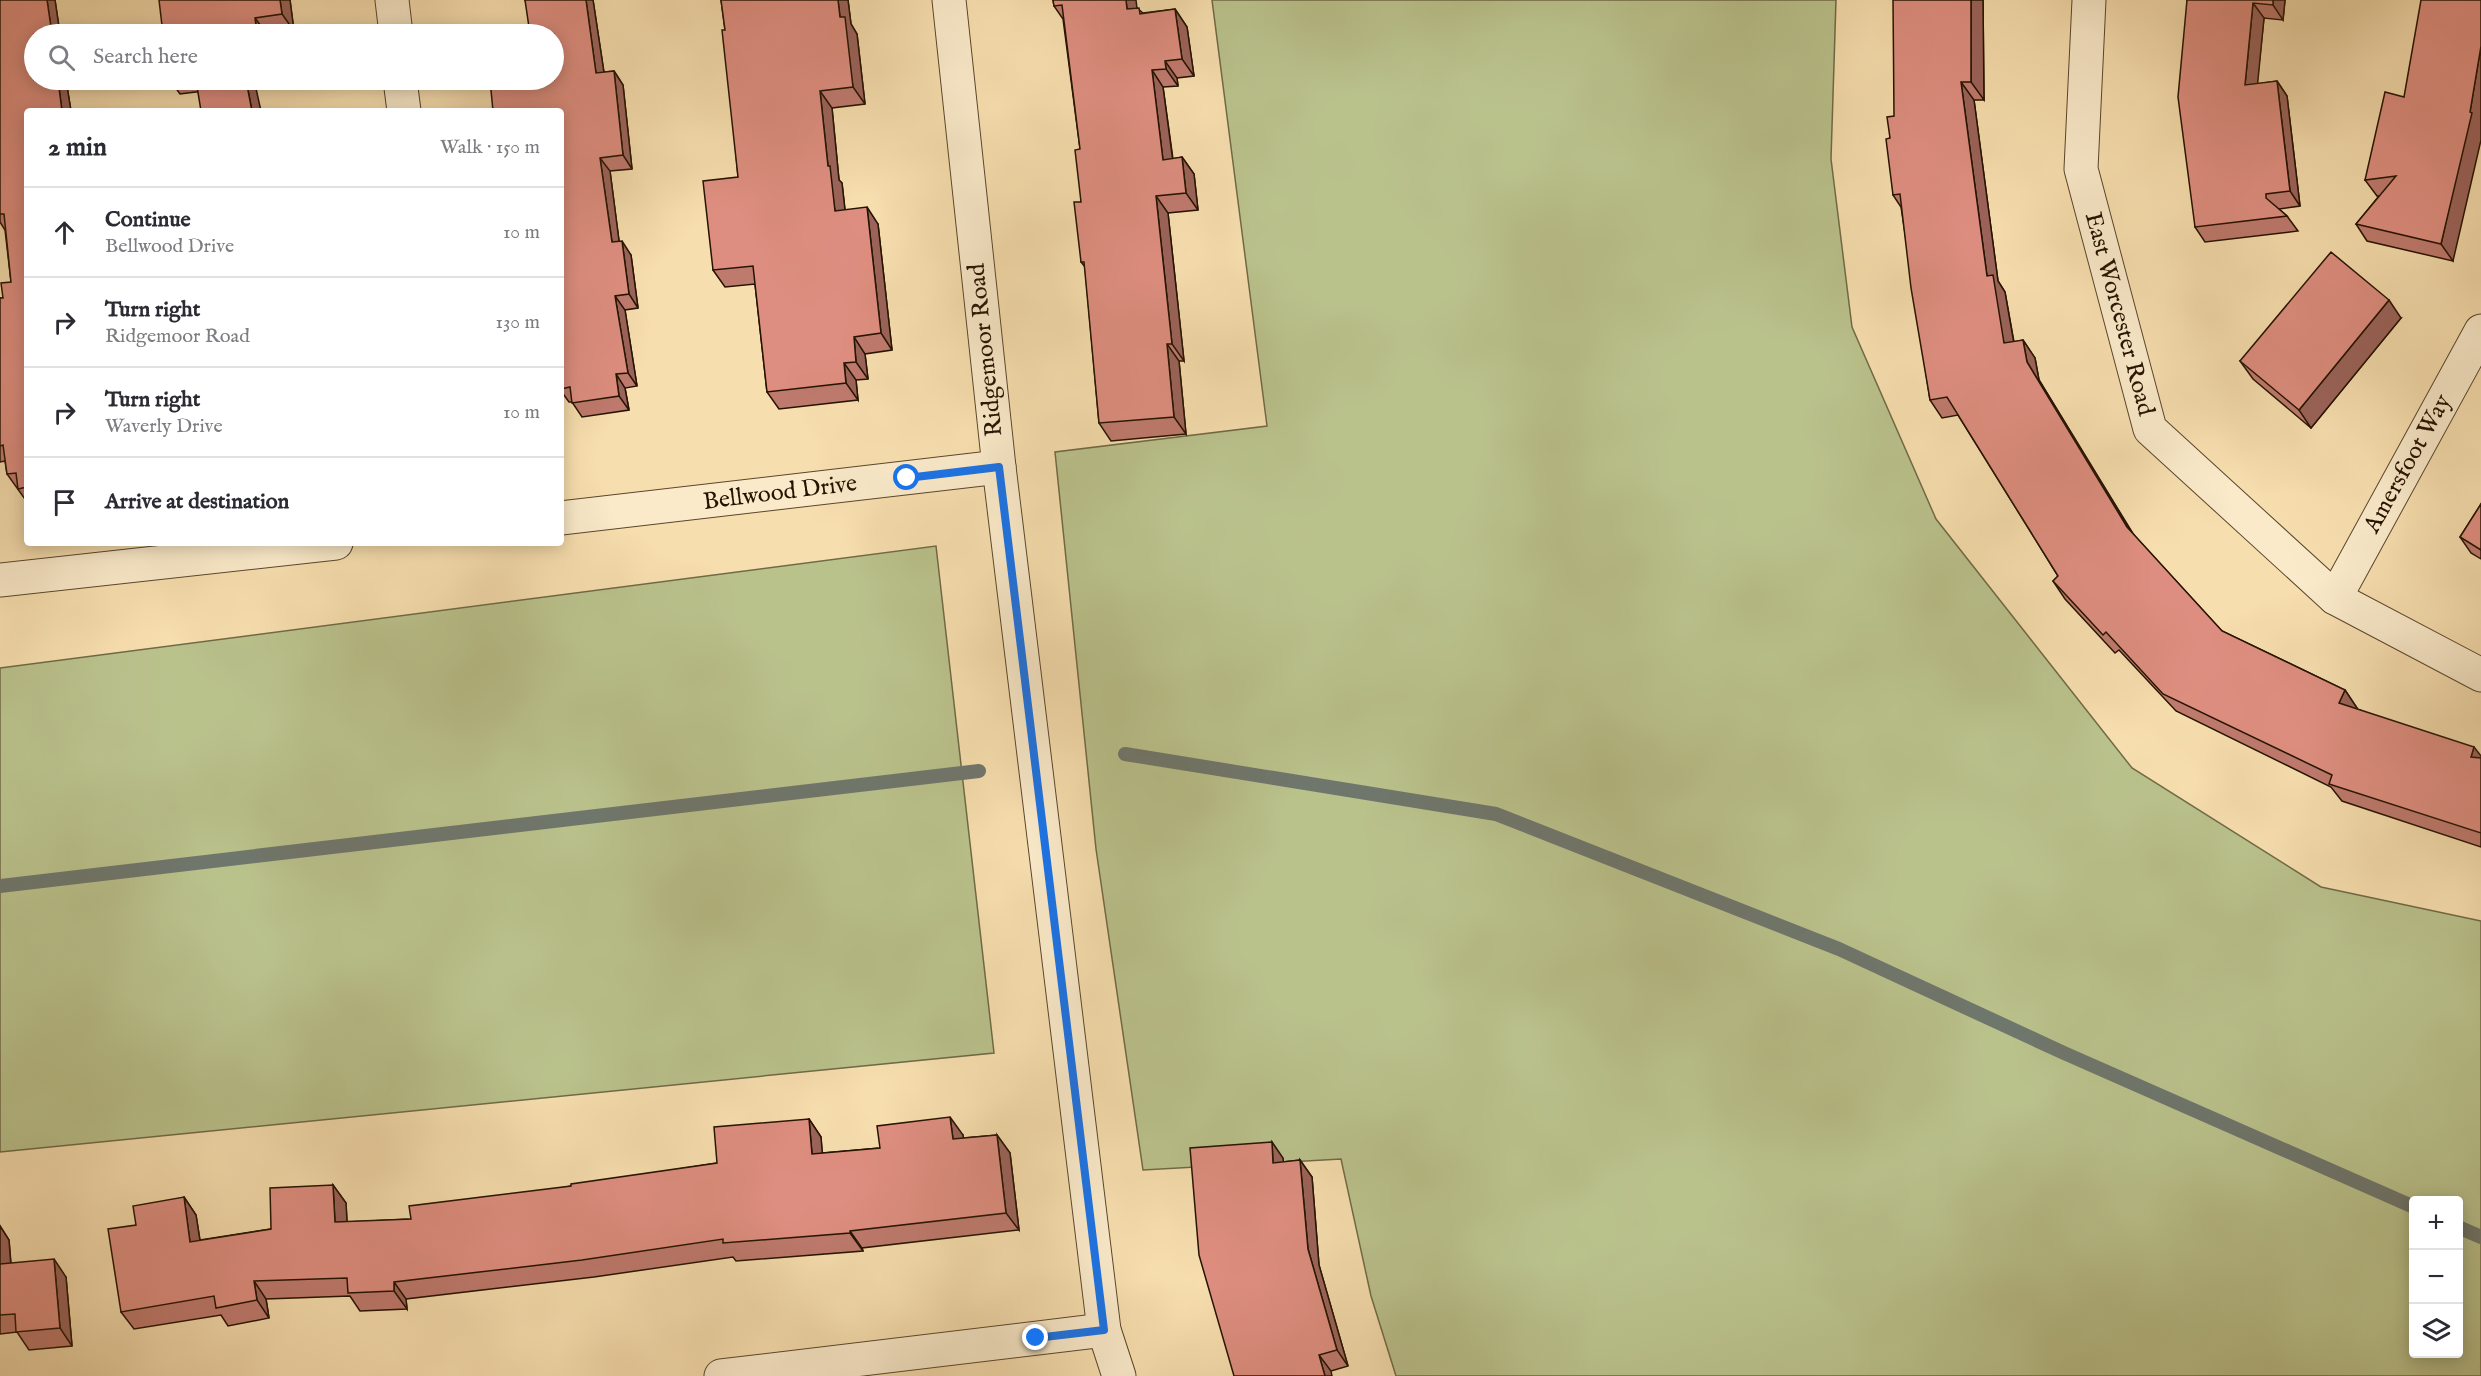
<!DOCTYPE html>
<meta charset="utf-8">
<style>
body{margin:0;font-family:"IM FELL English",serif;background:#f2f2f3;color:#2b2b33}
.controls{position:absolute;right:18px;bottom:18px;display:grid;overflow:hidden;border-radius:6px;box-shadow:0 3px 15px #0003}
.controls button{width:54px;height:54px;display:grid;place-items:center;padding:0;border:0;border-bottom:2px solid #e1e1e2;background:#fff;color:#2b2b33;font:30px sans-serif}
.stop{position:absolute;width:18px;height:18px;margin:-14px;border:4px solid #1a73e8;border-radius:50%;background:#fff}
.stop.end{background:#1a73e8;border-color:#fff;box-shadow:0 2px 6px #0008}
.list{margin:0;padding:0;list-style:none}
h2{display:flex;justify-content:space-between;align-items:center;height:78px;margin:0;padding:0 24px;font-size:26px}
h2 small{font-size:20px;font-weight:400;color:#7c7c81}
.list li{display:grid;grid-template-columns:39px 1fr auto;gap:18px;align-items:center;box-sizing:border-box;height:90px;padding:0 24px;border-top:2px solid #e1e1e2}
.list b{display:block;font-size:22px;white-space:nowrap}
.list p{margin:0;font-size:20px;white-space:nowrap;color:#7c7c81}
.list em{font-size:20px;font-style:normal;color:#7c7c81}
.icon{flex:none;width:33px;height:33px;fill:none;stroke:currentColor;stroke-width:2;stroke-linecap:round;stroke-linejoin:round}
.map{position:relative;flex:none;width:2481px;height:1376px;overflow:hidden}
.search{position:absolute;background:#fff;box-shadow:0 3px 15px #0003;left:24px;top:24px;width:540px;height:66px;display:flex;align-items:center;gap:15px;box-sizing:border-box;padding:0 21px;border-radius:33px;color:#7c7c81;font-size:22px}
.panel{position:absolute;background:#fff;box-shadow:0 3px 15px #0003;left:24px;top:108px;width:540px;height:438px;border-radius:6px}
.map>svg:first-child{display:block}
.green{fill:#bac28c;stroke:#706a46;stroke-width:1.5;fill-rule:evenodd}
.lines{fill:none;stroke-linecap:round;stroke-linejoin:round}
.stream{stroke:#6f776d;stroke-width:14}
.minor-casing{stroke:#5a462c;stroke-width:35}
.minor{stroke:#faeaca;stroke-width:33}
.wall{fill:#bf7a6e;stroke:#251301;stroke-width:1.5}
.shaded-wall{fill:#9b635a;stroke:#251301;stroke-width:1.5}
.building{fill:#de8e80;stroke:#251301;stroke-width:1.5}
.route{stroke:#1a73e8;stroke-width:8}
.labels{text-anchor:middle;dominant-baseline:central;stroke-width:5;stroke-linejoin:round;paint-order:stroke}
.street-label{font-size:24px;fill:#251301;stroke:#faeaca}
</style>
<div class="map">
<svg width="2481" height="1376" viewBox="0 0 2481 1376">
<rect width="100%" height="100%" fill="#f7deae"/>
<filter id="stains"><feTurbulence type="fractalNoise" baseFrequency=".00333" numOctaves="4"/><feColorMatrix values="0 0 0 0 .2 0 0 0 0 .09 0 0 0 0 .02 0 0 0 .5 -.17"/></filter>
<radialGradient id="worn" r=".72"><stop offset=".6" stop-color="#630" stop-opacity="0"/><stop offset="1" stop-color="#630" stop-opacity=".3"/></radialGradient>
<g class="green">
<path d="M1212 0H1836L1831 159 1852 327 1936 519 2132 768 2321 887 2481 921V1376H1396L1371 1296 1341 1159 1143 1170 1096 849 1055 452 1267 426ZM2414 1200H2458V1354H2414Z"/>
<polygon points="936,546 994,1053 0,1152 0,668"/>
</g>
<g class="lines">
<g class="stream">
<polyline points="1125,754 1496,814 1839,949 2064,1053 2414,1207"/>
<polyline points="0,886 979,771"/>
<polyline points="2458,1227 2481,1237"/>
</g>
<g class="minor-casing">
<g id="minor">
<polyline points="392,0 396,34"/>
<polyline points="949,0 999,467 1104,1330 1119,1376"/>
<polyline points="2089,0 2081,169 2150,429 2335,598 2481,675"/>
<polyline points="400,80 404,111"/>
<polyline points="561,518 999,467"/>
<polyline points="0,580 336,543"/>
<polyline points="2335,598 2481,331"/>
<polyline points="721,1376 1104,1330"/>
</g>
</g>
<use href="#minor" class="minor"/>
</g>
<g class="wall">
<polygon points="0,0 55,0 60,34 34,34 66,80 71,111 27,111 27,502 7,474 5,461 0,462 0,298 3,298 11,282 5,230 0,222"/>
<polygon points="290,0 294,31 269,34 163,34"/>
<polygon points="525,0 593,0 604,72 614,71 623,85 632,169 610,171 619,241 631,255 638,308 625,310 637,386 625,388 629,410 582,417 572,402 569,402 561,391 561,111 554,80"/>
<polygon points="721,0 848,0 851,24 857,34 865,104 832,108 839,180 842,183 845,210 878,224 892,350 865,354 868,379 856,380 858,400 779,409 767,392 755,284 725,287 713,270 738,177 725,30"/>
<polygon points="1053,0 1137,8 1143,13 1175,9 1187,27 1194,76 1177,78 1178,86 1163,87 1173,159 1182,157 1194,174 1198,210 1168,213 1184,361 1179,361 1186,434 1111,441 1099,423 1085,267 1081,262 1081,202 1080,149 1063,19 1054,6"/>
<polygon points="1983,0 1984,100 1974,100 1998,281 2005,292 2014,342 2023,340 2035,358 2039,380 2132,533 2222,631 2345,690 2357,708 2357,709 2481,756 2481,847 2342,801 2331,787 2176,711 2119,650 2115,653 2065,599 2053,581 2058,576 1958,415 1942,418 1930,400 1901,207 1893,195 1890,138 1894,116"/>
<polygon points="2187,0 2285,0 2283,20 2264,18 2257,84 2277,81 2287,96 2300,206 2279,209 2287,216 2298,231 2205,242 2195,227"/>
<polygon points="170,80 261,80 261,84 180,94"/>
<polygon points="2404,97 2453,261 2367,241 2356,224 2379,196 2377,196 2365,180"/>
<polygon points="2401,318 2311,428 2253,379 2240,361"/>
<polygon points="2481,504 2481,559 2471,553 2460,537"/>
<polygon points="809,1119 821,1137 822,1153 880,1148 963,1135 963,1138 997,1135 1010,1153 1019,1230 862,1248 863,1251 736,1261 733,1257 594,1277 406,1299 407,1309 360,1311 350,1296 266,1299 269,1318 228,1326 221,1315 134,1329 121,1312 136,1225 184,1197 196,1215 200,1240 271,1229 333,1185 346,1203 347,1222 411,1219 571,1186 717,1163"/>
<polygon points="1283,1158 1283,1162 1300,1160 1312,1177 1319,1265 1348,1366 1331,1371 1234,1376"/>
<polygon points="0,1226 9,1240 11,1263 66,1277 72,1346 29,1350 17,1332 0,1334"/>
</g>
<g class="shaded-wall">
<polygon points="47,0 55,0 60,34 52,34"/>
<polygon points="280,0 290,0 294,31 282,14"/>
<polygon points="586,0 593,0 606,86 596,73"/>
<polygon points="838,0 848,0 851,24 857,34 865,104 853,87 840,17"/>
<polygon points="1126,0 1136,0 1139,26 1127,9"/>
<polygon points="1971,0 1983,0 1984,100 1971,82"/>
<polygon points="2273,0 2285,0 2283,20 2273,5"/>
<polygon points="2253,3 2264,18 2256,100 2245,85"/>
<polygon points="1175,9 1187,27 1194,76 1182,59"/>
<polygon points="255,18 267,34 257,34"/>
<polygon points="2481,46 2481,140 2453,261 2441,244 2470,112"/>
<polygon points="1165,61 1177,78 1178,86 1166,69"/>
<polygon points="1152,70 1163,87 1175,177 1163,160"/>
<polygon points="614,71 623,85 632,169 623,155"/>
<polygon points="58,80 66,80 71,111 62,111"/>
<polygon points="246,80 252,80 255,84 261,111 252,111"/>
<polygon points="2277,81 2287,96 2300,206 2290,191"/>
<polygon points="1961,82 1974,100 1998,281 2005,292 2017,361 2004,343 1987,276"/>
<polygon points="820,91 832,108 839,180 842,183 847,228 835,211 828,166"/>
<polygon points="1182,157 1194,174 1198,210 1186,193"/>
<polygon points="600,158 610,171 621,256 612,242"/>
<polygon points="1156,196 1168,213 1184,361 1172,344"/>
<polygon points="867,207 878,224 892,350 881,333"/>
<polygon points="622,241 631,255 638,308 629,294"/>
<polygon points="615,296 625,310 637,386 628,373"/>
<polygon points="2389,300 2401,318 2311,428 2299,410"/>
<polygon points="854,337 865,354 868,379 856,362"/>
<polygon points="2023,340 2035,358 2039,380 2140,545 2127,527 2027,362"/>
<polygon points="1167,344 1179,361 1186,434 1174,417"/>
<polygon points="844,363 856,380 858,400 846,383"/>
<polygon points="616,374 625,388 629,410 619,396"/>
<polygon points="2345,690 2357,708 2351,721 2339,703"/>
<polygon points="2474,747 2481,756 2481,771 2471,757"/>
<polygon points="950,1117 963,1135 965,1157 953,1139"/>
<polygon points="809,1119 821,1137 824,1172 812,1154"/>
<polygon points="997,1135 1010,1153 1019,1230 1006,1213"/>
<polygon points="1272,1142 1283,1158 1285,1179 1273,1163"/>
<polygon points="1300,1160 1312,1177 1319,1265 1348,1366 1337,1350 1308,1249"/>
<polygon points="333,1185 346,1203 348,1240 335,1222"/>
<polygon points="184,1197 196,1215 203,1260 190,1242"/>
<polygon points="0,1226 9,1240 12,1281 0,1264"/>
<polygon points="850,1231 862,1248 863,1251 850,1233"/>
<polygon points="54,1259 66,1277 72,1346 60,1328"/>
<polygon points="254,1281 266,1299 269,1318 257,1300"/>
<polygon points="394,1282 406,1299 407,1309 394,1291"/>
<polygon points="1319,1355 1331,1371 1332,1376 1325,1376"/>
</g>
<g class="building">
<polygon points="0,0 47,0 52,34 34,34 34,80 58,80 62,111 27,111 27,487 18,489 16,473 7,474 3,445 0,446 0,298 3,298 1,283 11,282 4,214 0,214"/>
<polygon points="159,0 280,0 282,14 255,18 257,34 163,34"/>
<polygon points="525,0 586,0 596,73 614,71 623,155 600,158 612,242 622,241 629,294 615,296 628,373 616,374 619,396 572,403 570,387 561,389 561,111 493,111 490,80 554,80 554,34 530,34"/>
<polygon points="721,0 838,0 840,17 845,17 853,87 820,91 828,166 830,166 835,211 867,207 881,333 854,337 856,362 844,363 846,383 767,392 753,266 713,270 703,181 738,177 722,30 725,30"/>
<polygon points="1053,0 1126,0 1127,9 1139,8 1140,14 1175,9 1182,59 1165,61 1166,69 1152,70 1163,160 1182,157 1186,193 1156,196 1172,344 1167,344 1174,417 1099,423 1084,262 1081,262 1074,202 1081,202 1075,150 1080,149 1062,5 1054,6"/>
<polygon points="1893,0 1971,0 1971,82 1961,82 1987,276 1993,275 2004,343 2023,340 2027,362 2127,527 2222,631 2345,690 2339,703 2474,747 2471,757 2481,758 2481,833 2329,784 2332,775 2163,694 2106,632 2103,635 2053,581 2058,576 1947,397 1930,400 1911,288 1900,194 1893,195 1886,139 1890,138 1887,117 1894,116"/>
<polygon points="2187,0 2273,0 2273,5 2253,3 2245,85 2277,81 2290,191 2266,194 2266,198 2287,216 2195,227 2178,97"/>
<polygon points="2421,0 2481,0 2481,46 2470,112 2472,113 2441,244 2356,224 2396,176 2365,180 2385,92 2404,97"/>
<polygon points="196,80 246,80 252,111 201,111"/>
<polygon points="2331,252 2389,300 2299,410 2240,361"/>
<polygon points="2481,504 2481,550 2460,537"/>
<polygon points="950,1117 953,1139 997,1135 1006,1213 850,1231 850,1233 723,1243 723,1239 582,1260 394,1282 394,1291 348,1293 347,1278 254,1281 257,1300 216,1308 214,1296 121,1312 108,1229 136,1225 133,1206 184,1197 190,1242 271,1229 270,1188 333,1185 335,1222 411,1219 409,1206 571,1186 571,1184 717,1163 714,1127 809,1119 812,1154 880,1148 877,1126"/>
<polygon points="1272,1142 1273,1163 1300,1160 1308,1249 1337,1350 1319,1355 1325,1376 1234,1376 1199,1255 1190,1148"/>
<polygon points="54,1259 60,1328 16,1332 15,1314 0,1315 0,1264"/>
</g>
<g class="lines">
<polyline class="route" points="907,478 999,467 1104,1330 1036,1338"/>
</g>
<g class="labels">
<g class="street-label">
<text transform="translate(2119 314) rotate(75)">East Worcester Road</text>
<text transform="translate(986 350) rotate(-96)">Ridgemoor Road</text>
<text transform="translate(2408 464) rotate(-61)">Amersfoot Way</text>
<text transform="translate(780 493) rotate(-7)">Bellwood Drive</text>
</g>
</g>
<rect width="100%" height="100%" filter="url(#stains)"/>
<rect width="100%" height="100%" fill="url(#worn)"/>
</svg>
<div class="controls">
<button>+</button>
<button>−</button>
<button><svg class="icon" aria-label="layers" viewBox="0 0 24 24"><path d="M12 4l9 5-9 5-9-5zM3 14l9 5 9-5"/></svg></button>
</div>
<div class="stop" style="left:907px;top:478px"></div>
<div class="stop end" style="left:1036px;top:1338px"></div>
<div class="search"><svg class="icon" aria-label="search" viewBox="0 0 24 24"><circle cx="10" cy="10" r="6"/><path d="M15 15l6 6"/></svg>Search here</div>
<section class="panel">
<h2>2 min<small>Walk · 150 m</small></h2>
<ul class="list">
<li><svg class="icon" aria-label="ahead" viewBox="0 0 24 24"><path d="M12 20V5M6 11l6-6 6 6"/></svg><div><b>Continue</b><p>Bellwood Drive</p></div><em>10 m</em></li>
<li><svg class="icon" aria-label="right" viewBox="0 0 24 24"><path d="M7 20v-9h11M14 6l5 5-5 5"/></svg><div><b>Turn right</b><p>Ridgemoor Road</p></div><em>130 m</em></li>
<li><svg class="icon" aria-label="right" viewBox="0 0 24 24"><path d="M7 20v-9h11M14 6l5 5-5 5"/></svg><div><b>Turn right</b><p>Waverly Drive</p></div><em>10 m</em></li>
<li><svg class="icon" aria-label="arrive" viewBox="0 0 24 24"><path d="M6 21V4h12l-3 4 3 4H6"/></svg><div><b>Arrive at destination</b></div></li>
</ul>
</section>
</div>
